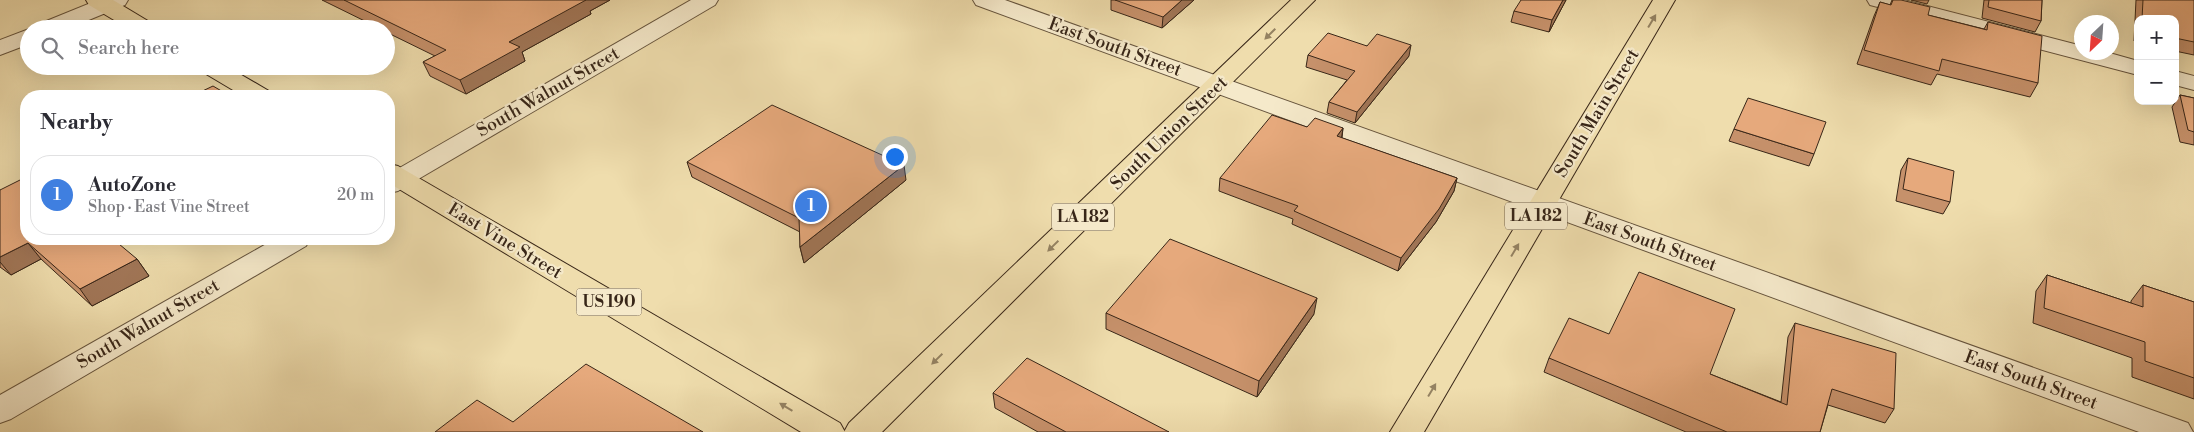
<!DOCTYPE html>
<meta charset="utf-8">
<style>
body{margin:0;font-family:"Libre Bodoni",serif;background:#f7f7f7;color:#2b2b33}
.controls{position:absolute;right:15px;top:15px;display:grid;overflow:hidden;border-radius:10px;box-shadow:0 5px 20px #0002}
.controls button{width:45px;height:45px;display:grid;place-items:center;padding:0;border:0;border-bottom:1px solid #e1e1e2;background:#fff;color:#2b2b33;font:25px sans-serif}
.compass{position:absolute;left:2074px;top:15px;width:45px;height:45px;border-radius:50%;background:#fff;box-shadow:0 5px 20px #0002;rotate:205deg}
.you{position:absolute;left:894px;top:156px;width:18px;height:18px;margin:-12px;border:4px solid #fff;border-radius:50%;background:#1a73e8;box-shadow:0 0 0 8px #1a73e833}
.badge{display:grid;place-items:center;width:32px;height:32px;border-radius:50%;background:#8f2418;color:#fff;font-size:16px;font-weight:700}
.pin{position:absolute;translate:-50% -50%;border:2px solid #fff;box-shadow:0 1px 5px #0006}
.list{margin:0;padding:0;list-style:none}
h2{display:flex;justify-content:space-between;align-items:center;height:65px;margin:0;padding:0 20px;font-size:21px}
h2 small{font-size:16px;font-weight:400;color:#7c7c81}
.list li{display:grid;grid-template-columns:32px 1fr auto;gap:15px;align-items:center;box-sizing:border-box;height:80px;margin:0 10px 10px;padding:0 10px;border:1px solid #e1e1e2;border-radius:20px}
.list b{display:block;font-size:19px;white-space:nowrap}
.list p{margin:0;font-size:16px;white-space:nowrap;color:#7c7c81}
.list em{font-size:16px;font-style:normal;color:#7c7c81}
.icon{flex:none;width:28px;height:28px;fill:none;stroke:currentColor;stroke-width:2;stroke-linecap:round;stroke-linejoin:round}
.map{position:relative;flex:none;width:2194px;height:432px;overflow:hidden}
.search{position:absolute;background:#fff;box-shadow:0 5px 20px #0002;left:20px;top:20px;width:375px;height:55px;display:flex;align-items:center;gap:12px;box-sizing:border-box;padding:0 18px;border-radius:28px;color:#7c7c81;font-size:19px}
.panel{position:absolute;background:#fff;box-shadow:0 5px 20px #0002;left:20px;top:90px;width:375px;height:155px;border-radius:20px}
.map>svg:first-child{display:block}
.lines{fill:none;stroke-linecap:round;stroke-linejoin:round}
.minor-casing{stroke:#66543d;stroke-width:2}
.major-casing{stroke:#382618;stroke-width:2}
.highway-casing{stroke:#382618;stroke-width:2}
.minor{fill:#f5e9ca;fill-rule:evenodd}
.major{fill:#efddad;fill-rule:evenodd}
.highway{fill:#efddad;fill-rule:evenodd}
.wall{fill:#c6916b;stroke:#382618}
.shaded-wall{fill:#a17657;stroke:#382618}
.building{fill:#e6a97c;stroke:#382618}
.oneway{fill:#948262}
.labels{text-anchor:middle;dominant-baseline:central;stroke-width:4.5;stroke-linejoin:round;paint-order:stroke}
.shield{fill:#f5e9ca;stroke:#71604d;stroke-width:1}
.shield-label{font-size:16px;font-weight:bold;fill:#382618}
.street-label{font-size:18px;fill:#382618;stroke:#f5e9ca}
</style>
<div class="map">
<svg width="2194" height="432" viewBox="0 0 2194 432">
<rect width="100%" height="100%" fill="#efddad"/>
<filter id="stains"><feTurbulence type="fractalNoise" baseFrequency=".004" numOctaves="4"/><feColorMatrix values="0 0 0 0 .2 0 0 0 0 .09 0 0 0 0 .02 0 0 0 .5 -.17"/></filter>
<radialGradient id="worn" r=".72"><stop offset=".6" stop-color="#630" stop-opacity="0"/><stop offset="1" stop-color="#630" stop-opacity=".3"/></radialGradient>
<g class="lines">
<g class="minor-casing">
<g id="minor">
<polygon points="98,0 128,0 125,5 67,29 36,29 39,24"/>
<polygon points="691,0 718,0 715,5 398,191 389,193 389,174"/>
<polygon points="973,0 1005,0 2188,423 2193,432 2139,432 976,5"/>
<polygon points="1867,0 1904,0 2082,46 2082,52 2106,52 2138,61 2138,75 1870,5"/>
<polygon points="29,29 29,44 0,55 0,40"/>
<polygon points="2175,71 2194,76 2194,90 2175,85"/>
<polygon points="275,239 310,239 306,246 11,419 0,423 0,395"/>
</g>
</g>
<g class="major-casing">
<g id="major">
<polygon points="1291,0 1315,0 882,432 844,432 849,423"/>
<polygon points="1653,0 1675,0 1424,432 1390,432"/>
</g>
</g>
<g class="highway-casing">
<g id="highway">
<polygon points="86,0 113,0 153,24 156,29 129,29 89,5"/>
<polygon points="197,66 226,66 269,91 272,96 243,96 201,71"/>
<polygon points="389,164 398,166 840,423 845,432 801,432 389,183"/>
</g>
</g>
<use href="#minor" class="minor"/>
<use href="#major" class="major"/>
<use href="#highway" class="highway"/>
</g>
<g class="wall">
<polygon points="322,0 610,0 590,11 591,14 522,52 525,61 466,94 430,76 423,62 435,56 386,32 386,29 381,29"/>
<polygon points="1111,0 1194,0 1162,28 1111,10"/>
<polygon points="1566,0 1549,32 1511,22 1514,11"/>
<polygon points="1892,0 1928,15 1984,29 1988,22 2038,83 2030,97 1937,74 1931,85 1857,64 1874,16 1880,2 1890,5"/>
<polygon points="1911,0 1929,0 1927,4"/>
<polygon points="1984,0 2042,0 2041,21 2035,32 1982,18"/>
<polygon points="2136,0 2194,0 2194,55 2175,51 2175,19 2138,19 2138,42 2134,41"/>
<polygon points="1367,46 1409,56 1355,123 1327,113 1329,102 1347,80 1306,67 1308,55"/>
<polygon points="2180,95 2194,98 2194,145 2180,142 2172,107"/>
<polygon points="1307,127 1343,128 1342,138 1457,178 1454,191 1436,222 1398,271 1292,224 1293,219 1219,191 1220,178"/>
<polygon points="1734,129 1814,154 1809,166 1729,141"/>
<polygon points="1908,158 1950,202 1943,214 1896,201 1901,170"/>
<polygon points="687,162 906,180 804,263 800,247 800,232 692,177"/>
<polygon points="0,190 137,259 149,276 92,306 41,259 11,275 0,267"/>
<polygon points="2047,275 2131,303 2131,301 2143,285 2194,302 2194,399 2132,377 2132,358 2033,323 2036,291"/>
<polygon points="1106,313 1314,314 1257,397 1106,329"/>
<polygon points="1795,323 1894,409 1885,423 1828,405 1820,432 1686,432 1544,372 1549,358 1710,374 1781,402 1788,337"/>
<polygon points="993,393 1169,432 1038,432 995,408"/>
</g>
<g class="shaded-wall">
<polygon points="583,0 610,0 590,11 591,14 522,52 525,61 466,94 460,80 509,42"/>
<polygon points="1182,0 1194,0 1162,28 1163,17"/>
<polygon points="1563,0 1566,0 1549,32 1552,20"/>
<polygon points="1411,45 1409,56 1355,123 1357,112"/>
<polygon points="1343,128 1341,141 1337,136"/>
<polygon points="904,165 906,180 804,263 800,247"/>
<polygon points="1457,178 1454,191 1436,222 1398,271 1401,258"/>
<polygon points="28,243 41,259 11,275 0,262 0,257"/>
<polygon points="137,259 149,276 92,306 80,289"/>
<polygon points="1317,298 1314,314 1257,397 1259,381"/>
</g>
<g class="building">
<polygon points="344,0 586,0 509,42 520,47 460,80 423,62 446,50"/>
<polygon points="1115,0 1182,0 1163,17"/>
<polygon points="1521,0 1563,0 1552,20 1514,11"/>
<polygon points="1893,0 1901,0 1930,7 1928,15 1987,30 1988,22 2042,36 2038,83 1942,59 1939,71 1864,50 1880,2 1891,5"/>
<polygon points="1989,0 2042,0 2041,21 1988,7"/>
<polygon points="2143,0 2194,0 2194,42 2175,38 2175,19 2142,19"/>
<polygon points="1328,33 1367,46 1377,34 1411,45 1357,112 1329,102 1355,71 1308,55"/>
<polygon points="213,86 230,96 192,96"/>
<polygon points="2180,95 2194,98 2194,132 2188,130"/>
<polygon points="1748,98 1826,122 1814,154 1734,129"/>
<polygon points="772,105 904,165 800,247 799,218 687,162"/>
<polygon points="1272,115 1307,127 1315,118 1343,128 1337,136 1457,178 1439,209 1401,258 1294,211 1298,206 1220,178"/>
<polygon points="1908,158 1954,171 1950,202 1903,189"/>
<polygon points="26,177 26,239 113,239 137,259 80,289 28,243 0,257 0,190"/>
<polygon points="1170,239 1317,298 1259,381 1106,313"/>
<polygon points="1639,272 1735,309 1710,374 1787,405 1795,323 1896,353 1894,409 1832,389 1820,432 1727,432 1549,358 1569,318 1609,334"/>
<polygon points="2047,275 2143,307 2143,285 2194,302 2194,378 2145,361 2145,342 2044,308"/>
<polygon points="1027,358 1169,432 1066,432 993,393"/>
<polygon points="586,364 703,432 435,432 477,400 513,422"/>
</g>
<defs><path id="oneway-solid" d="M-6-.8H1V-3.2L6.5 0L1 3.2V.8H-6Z" transform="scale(1.25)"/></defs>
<g class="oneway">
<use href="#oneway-solid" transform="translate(1652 21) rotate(-59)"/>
<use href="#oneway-solid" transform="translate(1270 34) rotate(135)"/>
<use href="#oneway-solid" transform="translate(1053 246) rotate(136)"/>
<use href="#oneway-solid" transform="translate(1515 250) rotate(-59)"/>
<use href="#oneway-solid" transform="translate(937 359) rotate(136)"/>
<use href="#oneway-solid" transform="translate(1432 390) rotate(-59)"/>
<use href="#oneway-solid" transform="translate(786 407) rotate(-149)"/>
</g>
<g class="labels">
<g class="shield">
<rect x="1505" y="202.5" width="62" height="27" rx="4"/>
<rect x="1052" y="203.5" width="62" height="27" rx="4"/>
<rect x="576.5" y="288.5" width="65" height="27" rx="4"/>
</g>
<g class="shield-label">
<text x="1536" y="216">LA 182</text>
<text x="1083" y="217">LA 182</text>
<text x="609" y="302">US 190</text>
</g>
<g class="street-label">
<text transform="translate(1115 47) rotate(20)">East South Street</text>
<text transform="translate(548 92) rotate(-30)">South Walnut Street</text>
<text transform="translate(1597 113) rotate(-59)">South Main Street</text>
<text transform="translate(1169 133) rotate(-44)">South Union Street</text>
<text transform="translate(505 241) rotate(31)">East Vine Street</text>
<text transform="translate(1650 242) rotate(20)">East South Street</text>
<text transform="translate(148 324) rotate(-30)">South Walnut Street</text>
<text transform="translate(2031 380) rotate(20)">East South Street</text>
</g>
</g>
<rect width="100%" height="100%" filter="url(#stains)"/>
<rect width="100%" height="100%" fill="url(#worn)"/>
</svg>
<div class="controls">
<button>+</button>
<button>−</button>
</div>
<svg class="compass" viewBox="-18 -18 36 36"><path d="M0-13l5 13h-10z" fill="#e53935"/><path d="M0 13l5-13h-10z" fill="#7c7c81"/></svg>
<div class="you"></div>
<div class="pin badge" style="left:811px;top:206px;background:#3f7fe0">1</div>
<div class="search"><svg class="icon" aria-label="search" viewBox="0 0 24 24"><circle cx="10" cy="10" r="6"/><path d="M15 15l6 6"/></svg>Search here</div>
<section class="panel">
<h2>Nearby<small></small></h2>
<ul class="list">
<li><span class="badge" style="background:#3f7fe0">1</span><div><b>AutoZone</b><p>Shop · East Vine Street</p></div><em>20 m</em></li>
</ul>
</section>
</div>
